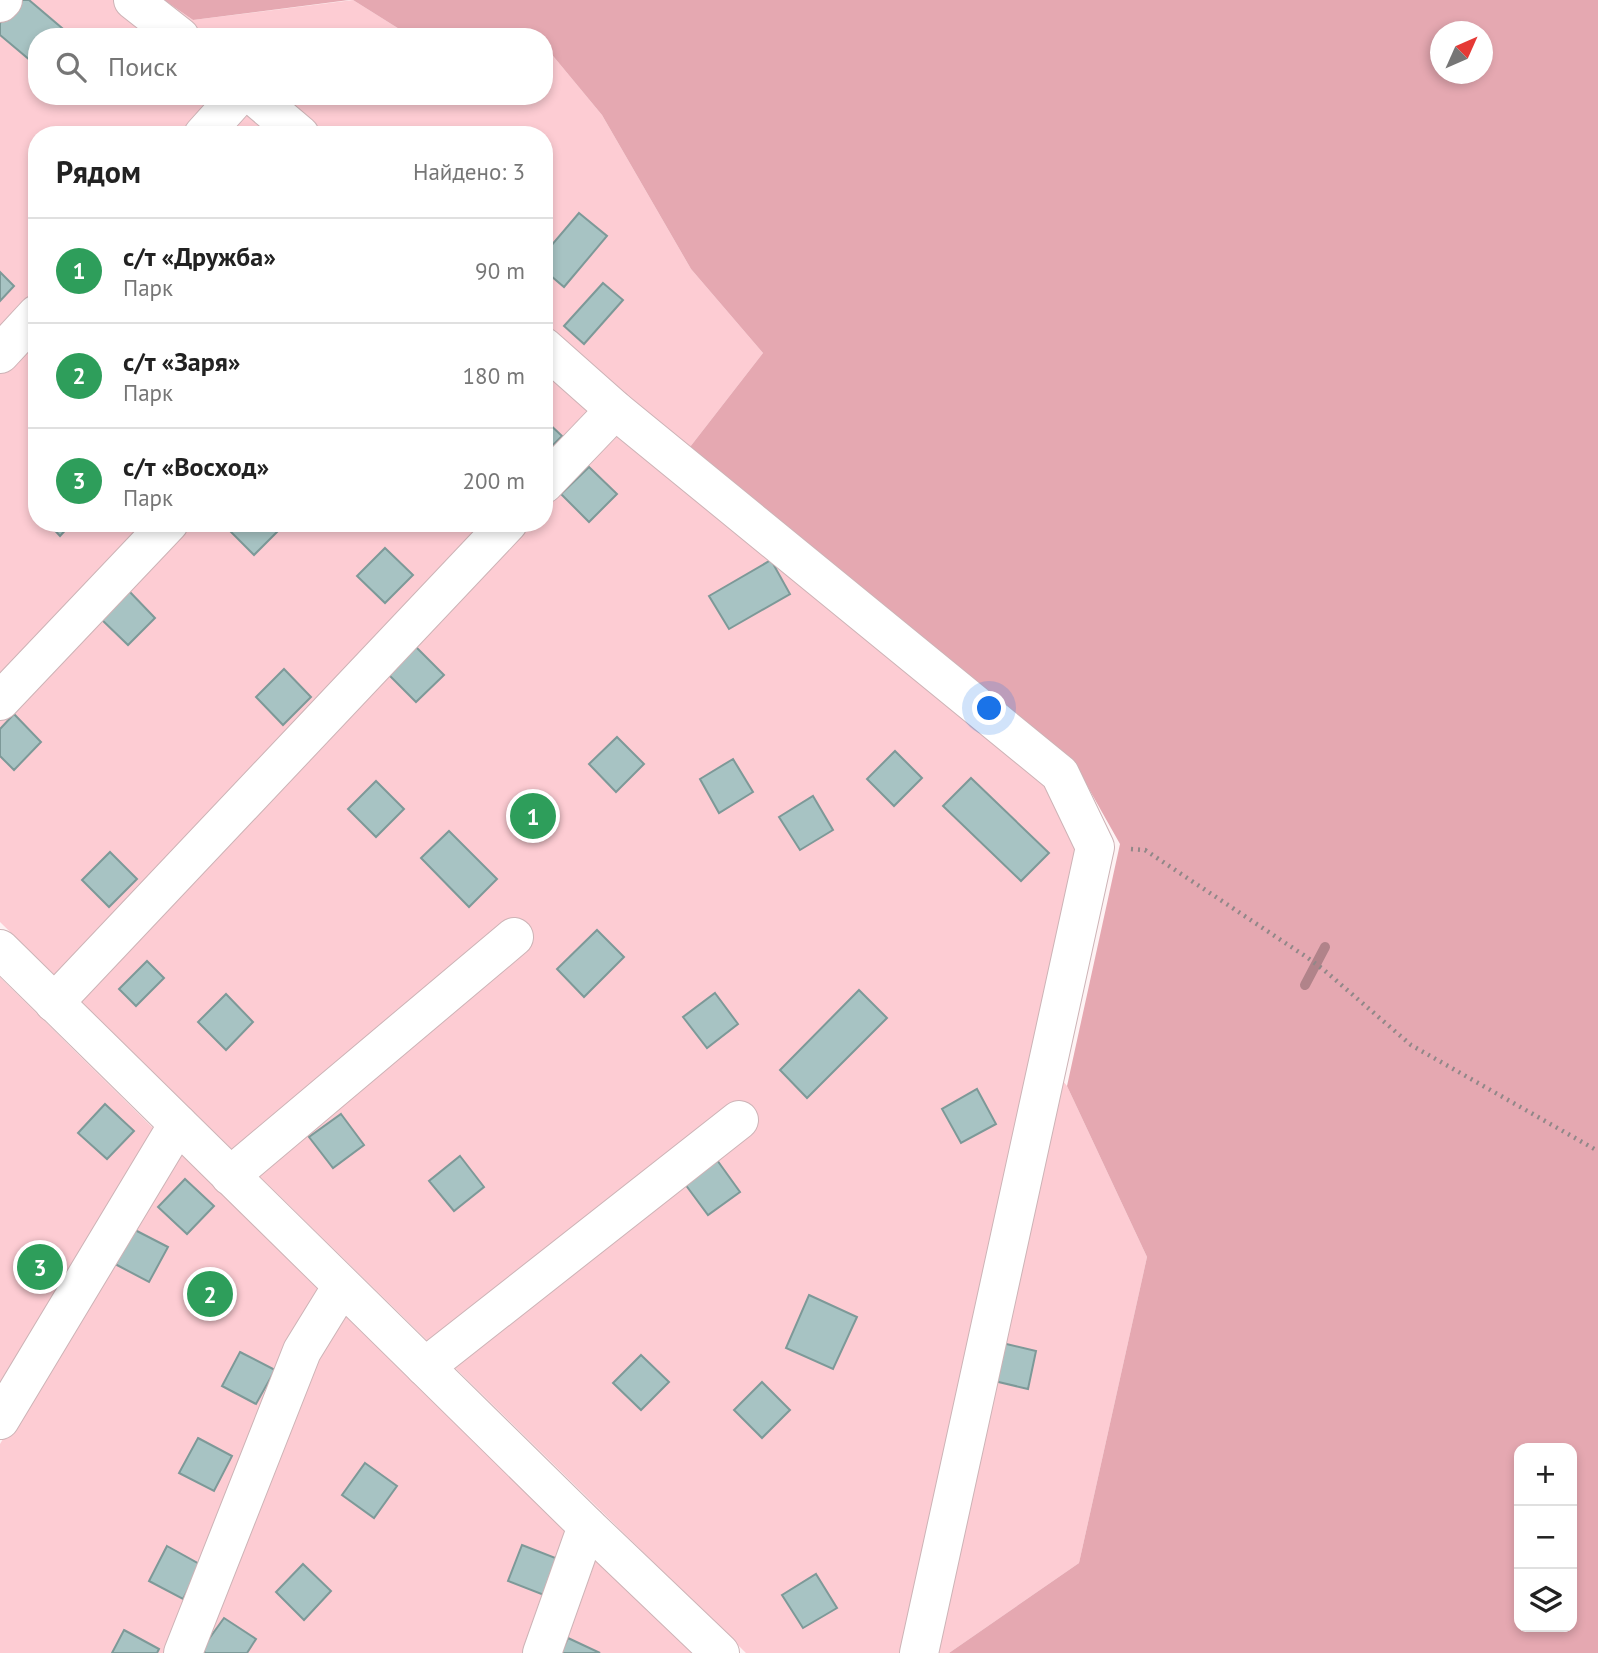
<!DOCTYPE html>
<html lang="ru">
<meta charset="utf-8">
<style>
body{margin:0;font-family:"PT Sans",sans-serif;background:#f2f2f2;color:#222}
.controls{position:absolute;right:21px;bottom:21px;display:grid;overflow:hidden;border-radius:14px;box-shadow:0 4px 10px #0003}
.controls button{width:63px;height:63px;display:grid;place-items:center;padding:0;border:0;border-bottom:2px solid #e0e0e0;background:#fff;color:#222;font:35px sans-serif}
.compass{position:absolute;left:1430px;top:21px;width:63px;height:63px;border-radius:50%;background:#fff;box-shadow:0 4px 10px #0003;rotate:45deg}
.you{position:absolute;left:990px;top:709px;width:24px;height:24px;margin:-18px;border:5px solid #fff;border-radius:50%;background:#1a73e8;box-shadow:0 0 0 10px #1a73e833}
.badge{display:grid;place-items:center;width:46px;height:46px;border-radius:50%;background:#186667;color:#fff;font-size:23px;font-weight:700}
.pin{position:absolute;translate:-50% -50%;border:4px solid #fff;box-shadow:0 2px 7px #0006}
.list{margin:0;padding:0;list-style:none}
h2{display:flex;justify-content:space-between;align-items:center;height:91px;margin:0;padding:0 28px;font-size:30px}
h2 small{font-size:23px;font-weight:400;color:#767676}
.list li{display:grid;grid-template-columns:46px 1fr auto;gap:21px;align-items:center;box-sizing:border-box;height:105px;padding:0 28px;border-top:2px solid #e0e0e0}
.list b{display:block;font-size:26px;white-space:nowrap}
.list p{margin:0;font-size:23px;white-space:nowrap;color:#767676}
.list em{font-size:23px;font-style:normal;color:#767676}
.icon{flex:none;width:38px;height:38px;fill:none;stroke:currentColor;stroke-width:2;stroke-linecap:round;stroke-linejoin:round}
.map{position:relative;flex:none;width:1598px;height:1653px;overflow:hidden}
.search{position:absolute;background:#fff;box-shadow:0 4px 10px #0003;left:28px;top:28px;width:525px;height:77px;display:flex;align-items:center;gap:18px;box-sizing:border-box;padding:0 24px;border-radius:28px;color:#767676;font-size:26px}
.panel{position:absolute;background:#fff;box-shadow:0 4px 10px #0003;left:28px;top:126px;width:525px;height:406px;border-radius:28px}
.map>svg:first-child{display:block}
.green{fill:#fdccd3;fill-rule:evenodd}
.forest{fill:#e5a8b1;fill-rule:evenodd}
.lines{fill:none;stroke-linecap:round;stroke-linejoin:round}
.stream{stroke:#b1838a;stroke-width:10}
.building{fill:#a7c3c3;stroke:#7d9998;stroke-width:2}
.minor-casing{stroke:#cdb3b6;stroke-width:40}
.path{stroke:#918788;stroke-width:4.5;stroke-dasharray:2 5;stroke-linecap:butt}
.minor{stroke:#fff;stroke-width:38}
</style>
<div class="map">
<svg width="1598" height="1653" viewBox="0 0 1598 1653">
<rect width="100%" height="100%" fill="#fef3f4"/>
<g class="green">
<path d="M0 0H164L193 20 353 0 412 37H37V96H544V45L602 115 691 269 763 353 690 447 1049 778 1081 853 1034 1045 1067 1086 1147 1257 1079 1563 949 1653H746L0 922ZM37 135H544V523H37Z"/>
<polygon points="0,977 159,1134 0,1399"/>
<polygon points="177,1145 701,1653 0,1653 0,1444"/>
</g>
<g class="forest">
<polygon points="164,0 349,0 193,20"/>
<path d="M353 0H1598V1653H949L1079 1563 1147 1257 1067 1086 1120 844 1076 766 690 447 763 353 691 269 602 115 544 45V37H412ZM1440 32H1482V74H1440ZM1519 1448H1572V1627H1519Z"/>
</g>
<g class="lines">
<polyline class="stream" points="1305,985 1325,947"/>
</g>
<g class="building">
<polygon points="20,0 29,0 69,34 67,37 37,37 37,66 0,35 0,23"/>
<polygon points="579,213 607,236 564,287 544,270 544,254"/>
<polygon points="0,272 14,286 0,301"/>
<polygon points="603,283 623,300 584,344 564,326"/>
<polygon points="544,419 562,436 544,454"/>
<polygon points="589,467 617,494 589,522 561,494"/>
<polygon points="48,523 72,523 60,536"/>
<polygon points="231,523 278,523 282,527 254,555 227,528"/>
<polygon points="385,548 413,575 385,603 357,576"/>
<polygon points="771,560 790,594 729,629 709,596"/>
<polygon points="128,590 155,618 128,645 100,618"/>
<polygon points="416,647 444,675 416,702 389,675"/>
<polygon points="284,669 311,697 283,725 256,697"/>
<polygon points="14,714 41,742 14,770 0,756 0,729"/>
<polygon points="617,737 644,764 616,792 589,764"/>
<polygon points="895,751 922,778 894,806 867,779"/>
<polygon points="733,759 753,792 719,813 700,779"/>
<polygon points="971,778 1049,853 1021,881 943,806"/>
<polygon points="376,781 404,809 376,837 348,809"/>
<polygon points="813,796 833,830 800,850 779,817"/>
<polygon points="449,831 497,879 469,907 421,858"/>
<polygon points="110,852 137,879 109,907 82,880"/>
<polygon points="597,930 624,957 584,997 557,969"/>
<polygon points="147,961 164,978 136,1006 119,989"/>
<polygon points="859,990 887,1018 807,1098 780,1070"/>
<polygon points="715,993 738,1024 707,1048 683,1017"/>
<polygon points="226,994 253,1022 226,1050 198,1022"/>
<polygon points="977,1089 996,1124 961,1143 942,1109"/>
<polygon points="105,1104 134,1131 107,1159 78,1133"/>
<polygon points="341,1114 364,1145 333,1168 309,1137"/>
<polygon points="460,1156 484,1187 454,1211 429,1181"/>
<polygon points="717,1160 740,1192 708,1215 685,1184"/>
<polygon points="185,1179 214,1206 187,1234 158,1207"/>
<polygon points="133,1229 168,1247 149,1282 115,1264"/>
<polygon points="809,1295 857,1317 833,1369 786,1348"/>
<polygon points="998,1342 1036,1351 1028,1389 990,1380"/>
<polygon points="240,1352 275,1370 256,1404 222,1386"/>
<polygon points="641,1355 669,1382 641,1410 613,1383"/>
<polygon points="762,1382 790,1410 762,1438 734,1410"/>
<polygon points="198,1438 232,1456 214,1491 179,1473"/>
<polygon points="365,1463 397,1486 374,1518 342,1495"/>
<polygon points="522,1545 558,1559 544,1595 508,1581"/>
<polygon points="167,1546 201,1565 183,1599 149,1581"/>
<polygon points="303,1564 331,1591 304,1620 276,1592"/>
<polygon points="816,1574 837,1608 803,1628 782,1595"/>
<polygon points="224,1618 256,1639 247,1653 206,1653 201,1650"/>
<polygon points="124,1630 159,1649 157,1653 112,1653"/>
<polygon points="568,1638 600,1653 561,1653"/>
</g>
<g class="lines">
<g class="minor-casing">
<g id="minor">
<polyline points="133,0 180,37"/>
<polyline points="0,3 3,0"/>
<polyline points="254,96 300,135"/>
<polyline points="203,135 238,96"/>
<polyline points="544,347 615,410 1060,774 1095,847 919,1653"/>
<polyline points="0,354 37,314"/>
<polyline points="544,484 615,410"/>
<polyline points="0,701 169,523"/>
<polyline points="0,949 587,1526 720,1653"/>
<polyline points="54,1003 508,523"/>
<polyline points="230,1176 514,937"/>
<polyline points="425,1367 739,1120"/>
<polyline points="0,1420 178,1124"/>
<polyline points="183,1653 302,1351 342,1286"/>
<polyline points="542,1653 587,1526"/>
</g>
</g>
<polyline class="path" points="1131,849 1145,850 1308,958 1324,970 1411,1045 1598,1151"/>
<use href="#minor" class="minor"/>
</g>
</svg>
<div class="controls">
<button>+</button>
<button>−</button>
<button><svg class="icon" aria-label="layers" viewBox="0 0 24 24"><path d="M12 4l9 5-9 5-9-5zM3 14l9 5 9-5"/></svg></button>
</div>
<svg class="compass" viewBox="-18 -18 36 36"><path d="M0-13l5 13h-10z" fill="#e53935"/><path d="M0 13l5-13h-10z" fill="#767676"/></svg>
<div class="you"></div>
<div class="pin badge" style="left:533px;top:816px;background:#2e9e5b">1</div>
<div class="pin badge" style="left:210px;top:1294px;background:#2e9e5b">2</div>
<div class="pin badge" style="left:40px;top:1267px;background:#2e9e5b">3</div>
<div class="search"><svg class="icon" aria-label="search" viewBox="0 0 24 24"><circle cx="10" cy="10" r="6"/><path d="M15 15l6 6"/></svg>Поиск</div>
<section class="panel">
<h2>Рядом<small>Найдено: 3</small></h2>
<ul class="list">
<li><span class="badge" style="background:#2e9e5b">1</span><div><b>с/т «Дружба»</b><p>Парк</p></div><em>90 m</em></li>
<li><span class="badge" style="background:#2e9e5b">2</span><div><b>с/т «Заря»</b><p>Парк</p></div><em>180 m</em></li>
<li><span class="badge" style="background:#2e9e5b">3</span><div><b>с/т «Восход»</b><p>Парк</p></div><em>200 m</em></li>
</ul>
</section>
</div>
